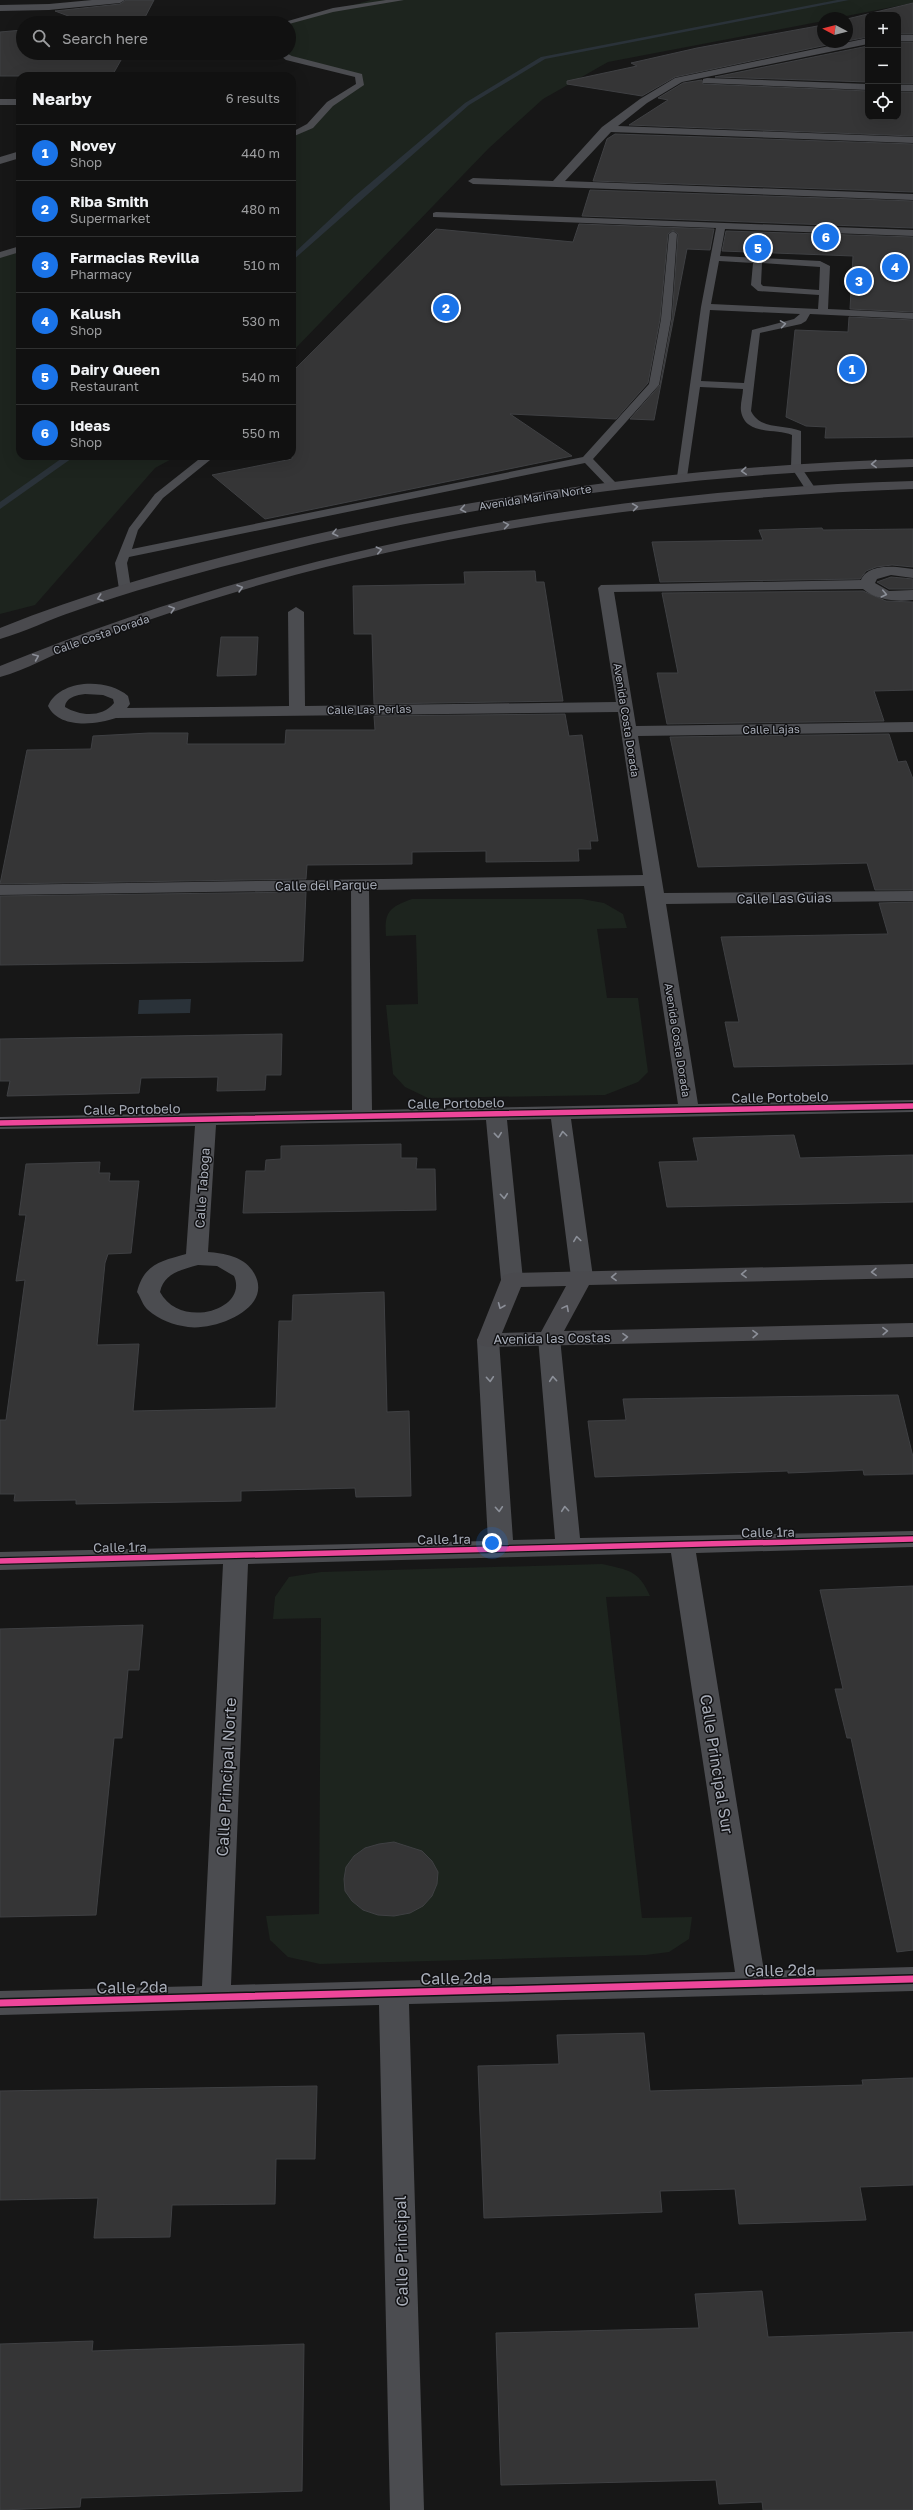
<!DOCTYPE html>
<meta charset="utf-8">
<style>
body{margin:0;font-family:"Golos Text",sans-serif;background:#1a1a1a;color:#f1f3f6}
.controls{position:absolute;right:12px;top:12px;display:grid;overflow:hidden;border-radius:8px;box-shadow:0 4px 16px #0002}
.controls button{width:36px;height:36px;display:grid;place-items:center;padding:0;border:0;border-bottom:1px solid #303131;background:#111;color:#f1f3f6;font:20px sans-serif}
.compass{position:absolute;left:817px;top:12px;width:36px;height:36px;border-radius:50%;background:#111;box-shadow:0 4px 16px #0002;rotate:277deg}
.you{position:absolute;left:492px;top:1543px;width:14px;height:14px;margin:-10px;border:3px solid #fff;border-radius:50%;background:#1a73e8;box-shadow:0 0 0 6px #1a73e833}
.badge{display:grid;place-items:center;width:26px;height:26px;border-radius:50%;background:#1a73e8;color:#fff;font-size:13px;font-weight:700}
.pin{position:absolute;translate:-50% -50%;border:2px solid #fff;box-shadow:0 1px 4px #0006}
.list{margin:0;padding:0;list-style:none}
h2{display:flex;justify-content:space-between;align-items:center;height:52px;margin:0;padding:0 16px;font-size:17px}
h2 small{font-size:13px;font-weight:400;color:#9c9d9f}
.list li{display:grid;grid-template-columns:26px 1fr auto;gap:12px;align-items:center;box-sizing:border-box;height:56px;padding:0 16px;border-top:1px solid #303131}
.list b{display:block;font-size:15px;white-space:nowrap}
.list p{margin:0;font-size:13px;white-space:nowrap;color:#9c9d9f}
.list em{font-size:13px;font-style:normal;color:#9c9d9f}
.icon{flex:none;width:22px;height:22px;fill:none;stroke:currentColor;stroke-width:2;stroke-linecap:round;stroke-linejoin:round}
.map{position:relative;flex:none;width:913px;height:2510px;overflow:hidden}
.search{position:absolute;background:#111;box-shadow:0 4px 16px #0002;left:16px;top:16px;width:280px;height:44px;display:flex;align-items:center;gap:10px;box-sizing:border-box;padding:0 14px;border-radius:22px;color:#9c9d9f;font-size:15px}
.panel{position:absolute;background:#111;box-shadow:0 4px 16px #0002;left:16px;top:72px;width:280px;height:388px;border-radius:12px}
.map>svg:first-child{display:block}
.green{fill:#1d241e}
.water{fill:#2a3239}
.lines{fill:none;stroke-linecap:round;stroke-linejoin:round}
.stream{fill:#2a3239;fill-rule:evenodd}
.building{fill:#353536;stroke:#3f4043}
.lane{fill:#4b4c50;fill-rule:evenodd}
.street{fill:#4b4c50;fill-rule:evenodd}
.secondary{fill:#4a4a4e;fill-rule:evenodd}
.cycleway-far1-casing{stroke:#111113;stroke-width:8}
.cycleway-casing{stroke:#111113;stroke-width:10}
.cycleway-far1{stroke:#ed469a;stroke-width:5.5}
.cycleway{stroke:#ed469a;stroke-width:7}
.oneway{stroke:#8c9099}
.oneway2{stroke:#8c8f98}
.labels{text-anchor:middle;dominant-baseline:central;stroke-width:3;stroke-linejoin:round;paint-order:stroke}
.far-street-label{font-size:11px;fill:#a8adb8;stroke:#111113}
.street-label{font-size:13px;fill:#a8adb8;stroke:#111113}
.near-street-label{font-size:16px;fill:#a8adb8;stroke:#111113}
</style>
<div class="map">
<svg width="913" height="2510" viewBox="0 0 913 2510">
<rect width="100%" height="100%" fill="#171717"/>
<g class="green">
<polygon points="371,0 913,0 913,3 836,18 823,18 823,21 608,62 543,99 489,148 292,352 292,135 299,132 330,104 360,85 359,76 281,53 289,53 289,23"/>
<polygon points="20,249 20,456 177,456 155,468 35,605 0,614 0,255"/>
<path d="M412 899H582L604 903 623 914 627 928 597 929 607 998H638L648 1072 638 1082 605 1095 428 1098 405 1087 393 1074 386 1005 418 1004 416 935 386 936C384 911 390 907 412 899Z"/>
<path d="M602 1564C628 1570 639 1570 650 1596L606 1597 642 1918 692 1917 689 1939 669 1952 646 1955 320 1964 288 1957 270 1940 266 1916 319 1914 321 1618 273 1619 275 1597 289 1577 321 1572Z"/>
</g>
<polygon class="water" points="191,999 190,1013 138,1014 139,1000"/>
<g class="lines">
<g class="stream">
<polygon points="837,0 849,0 545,59 469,105 292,261 292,255 355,196 465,103 541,57"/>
<polygon points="65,456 75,456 0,509 0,502"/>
</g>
</g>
<g class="building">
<polygon points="126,0 154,0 142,23 87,23 55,11 120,4"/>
<polygon points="913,3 913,34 898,34 898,15 868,15 868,37 847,41 847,19"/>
<polygon points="823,25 823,42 841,42 675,77 642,96 567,84 567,81 637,66 631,63 697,48"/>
<polygon points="23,30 23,53 125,53 112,76 0,76 0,32"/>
<rect x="898" y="42" width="15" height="42"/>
<polygon points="868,46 868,82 715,77"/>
<polygon points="702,80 703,84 868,91 868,117 898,117 898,92 913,92 913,136 629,125 668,100 658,98 683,83"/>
<polygon points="615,134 913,144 913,192 593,181 607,139"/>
<polygon points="590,190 913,201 913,228 582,216"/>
<polygon points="579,224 714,229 710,250 687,249 654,420 630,419 660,385 672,319 678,234 673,230 668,234 660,319 648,383 616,419 510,414 572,456 265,519 212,475 292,459 292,372 436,229 573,242"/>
<polygon points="726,231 913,237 913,312 850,309 853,256 722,251"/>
<polygon points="849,317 913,320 913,437 825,438 826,427 806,426 786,417 795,330 848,332"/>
<polygon points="822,528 823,530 913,529 913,567 892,565 876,567 866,571 860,579 660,582 652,542 763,540 759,530"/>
<polygon points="535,571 536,582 544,582 563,701 374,704 372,634 354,634 353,586 465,584 464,572"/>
<polygon points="891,577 913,579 913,589 889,589 877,582"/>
<polygon points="863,591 886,601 913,602 913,690 874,691 884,721 667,724 657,673 678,673 662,593"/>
<polygon points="221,637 258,637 256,675 217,676"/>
<polygon points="565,714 569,736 582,735 598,841 590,841 591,849 578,849 579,861 486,862 486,851 412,852 412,864 307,865 306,879 0,884 27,750 91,749 93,736 149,733 188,733 187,744 285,744 286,730 375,730 374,716"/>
<polygon points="889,734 898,762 906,761 913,779 913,890 875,890 867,863 698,867 670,737"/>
<polygon points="306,892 303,961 0,965 0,896"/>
<polygon points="913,902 913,1064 734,1067 725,1022 739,1022 721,937 888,934 879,903"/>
<polygon points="282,1034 281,1075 266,1075 265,1090 217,1091 218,1077 141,1078 139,1093 7,1096 10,1081 0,1081 0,1039"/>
<polygon points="794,1135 800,1158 913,1155 913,1202 667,1207 659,1162 698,1161 693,1138"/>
<polygon points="401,1144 401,1158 417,1158 416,1169 435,1169 436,1210 243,1213 246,1171 265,1171 266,1160 281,1159 281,1146"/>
<polygon points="100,1162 99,1173 110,1173 109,1181 139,1181 131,1253 108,1254 105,1263 97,1345 139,1344 133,1411 276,1408 279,1321 292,1321 293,1295 384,1292 387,1412 409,1411 411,1496 356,1497 355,1488 241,1491 241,1501 76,1504 76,1500 14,1501 15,1494 0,1494 0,1420 6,1420 25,1280 16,1281 26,1215 19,1215 26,1164"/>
<polygon points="898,1395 913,1457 913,1474 864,1475 863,1470 788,1473 788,1471 595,1477 588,1421 626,1420 623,1399"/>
<polygon points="913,1586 913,1950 897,1952 851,1738 847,1738 835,1689 843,1689 820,1590"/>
<polygon points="143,1625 139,1670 128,1670 122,1738 114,1738 96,1915 0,1917 0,1629"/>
<polygon points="394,1842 422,1851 432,1861 438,1872 437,1884 432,1896 423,1906 410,1913 394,1916 378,1915 363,1910 352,1901 345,1891 344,1879 346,1867 354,1856 365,1848 379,1844"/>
<polygon points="644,2033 650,2091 863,2085 862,2080 913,2078 913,2185 860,2187 866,2220 739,2224 735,2189 660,2191 662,2212 484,2218 478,2066 559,2064 557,2035"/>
<polygon points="317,2086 315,2159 276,2159 275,2204 172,2205 170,2237 94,2238 98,2198 0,2200 0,2091"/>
<polygon points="762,2291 768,2337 913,2332 913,2510 763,2510 762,2502 719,2504 716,2480 501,2485 496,2333 699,2328 695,2294"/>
<polygon points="93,2341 92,2351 304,2344 302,2491 81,2498 80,2507 0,2510 0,2344"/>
</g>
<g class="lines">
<g class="lane">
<polygon points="386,0 404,0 333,12 289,24 281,23 333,8"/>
<polygon points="277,53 286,53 292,56 362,74 364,85 333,106 313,128 292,137 292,132 307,124 327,102 356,84 355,77 286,60"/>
<path d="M436 212 913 230V236L725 229 720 256 820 261 830 266 828 309 913 313V319L810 314 806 321 801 324 760 333 751 411C760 430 783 424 801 431V467L817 491 816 493H808L791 467 792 435C776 428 745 436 741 411 740 404 743 395 743 389L700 387 687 477 682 480 677 477 701 307 716 228 433 217V213ZM719 261 753 263 751 285 758 291 819 295 818 309 711 304ZM762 263 820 267 819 290 763 286 761 284ZM710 310 800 314 794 319 752 330 744 383 701 381Z"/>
<polygon points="673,231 677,234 671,319 659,385 593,459 616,483 616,487 608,487 585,463 129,557 127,563 131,589 125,593 119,589 115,563 129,528 155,494 203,456 215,456 163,498 138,530 132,549 583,457 649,384 661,319 669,234"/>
<polygon points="20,246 20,252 0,258 0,252"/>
</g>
<g class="street">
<polygon points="92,0 125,0 120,3 49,10 0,11 0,5 49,4"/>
<rect x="898" y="35" width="15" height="6"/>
<polygon points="868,38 868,44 682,82 647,103 618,126 913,137 913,143 611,132 565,181 913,194 913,200 473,184 468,181 473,178 553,181 602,127 640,99 675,78"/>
<polygon points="707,78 868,84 868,90 703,83 703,79"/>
<rect x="898" y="85" width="15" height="6"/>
<rect x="0" y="99" width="20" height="6"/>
<polygon points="20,151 20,158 0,164 0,157"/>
<path d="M897 567 913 569V578L891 575 877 579 875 583 889 591 913 590V600C896 602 876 600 863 589L614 592 636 726 913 722V732L638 736 664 893 913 891V901L666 904 698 1104 913 1100V1112L571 1119 593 1277 590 1282 582 1284 574 1282 571 1277 551 1119 507 1120 523 1280 520 1285 512 1287 504 1285 501 1280 486 1120 216 1125 208 1252C224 1253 243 1257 252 1270 278 1307 216 1331 188 1327 174 1325 159 1320 148 1310 143 1306 141 1298 137 1292 144 1264 161 1261 186 1254L195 1126 0 1129V1117L352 1110 351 890 0 895V885L643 875 618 712 116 718C96 725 59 729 48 706 60 679 107 678 128 696L130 704 127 708 289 706 288 612 296 607 304 612 305 706 616 702 598 588 601 585 861 580C866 567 885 566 897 567ZM85 694 103 695 113 699 114 703C102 718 80 716 65 707 66 697 77 695 85 694ZM644 886 678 1104 372 1110 369 890ZM198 1265 217 1266 234 1276C249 1310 180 1330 160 1292 164 1273 181 1270 198 1265Z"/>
<path d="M549 1331 557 1333 560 1338 580 1538 913 1531V1547L696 1553 764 1971 913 1967V1991L409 2004 424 2510H390L379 2005 0 2015V1991L202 1986 223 1564 0 1570V1552L488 1541 477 1340 480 1335 488 1333 496 1335 499 1340 513 1540 555 1539 538 1338 541 1333ZM671 1553 735 1972 231 1985 248 1564Z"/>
</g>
<g class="secondary">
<path d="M913 459V467C685 474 462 504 241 562 185 576 129 592 75 611 50 619 25 632 0 639V628C97 589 198 562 300 538 502 491 706 465 913 459Z"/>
<path d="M913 481V489C699 496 473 525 266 583 203 601 140 622 78 645 52 654 27 670 0 677V666C289 547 601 490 913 481Z"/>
<path d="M913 1264V1278L589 1285 564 1331 913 1323V1337L488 1347 480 1345 477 1340 501 1280 504 1275 512 1273ZM566 1286 541 1332 502 1333 521 1287Z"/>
</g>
<g class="cycleway-far1-casing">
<g id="cycleway-far1">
<polyline points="0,1123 913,1106"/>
<polyline points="0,1561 913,1539"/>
</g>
</g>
<g class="cycleway-casing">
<polyline id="cycleway" points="0,2003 913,1979"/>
</g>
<use href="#cycleway-far1" class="cycleway-far1"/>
<use href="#cycleway" class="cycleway"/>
</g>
<defs><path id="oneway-chevron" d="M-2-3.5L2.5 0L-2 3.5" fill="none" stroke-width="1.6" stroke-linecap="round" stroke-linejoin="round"/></defs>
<g class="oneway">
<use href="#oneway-chevron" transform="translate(783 324) rotate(-9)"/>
<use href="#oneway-chevron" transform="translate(884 594) rotate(13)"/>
<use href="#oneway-chevron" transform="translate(563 1134) rotate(-97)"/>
<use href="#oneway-chevron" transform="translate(498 1135) rotate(84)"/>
<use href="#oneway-chevron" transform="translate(504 1196) rotate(85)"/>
<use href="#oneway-chevron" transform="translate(577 1239) rotate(-98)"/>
<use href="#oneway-chevron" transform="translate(490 1379) rotate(86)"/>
<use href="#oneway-chevron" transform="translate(553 1379) rotate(-95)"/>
<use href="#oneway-chevron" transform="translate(499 1509) rotate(86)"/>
<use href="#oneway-chevron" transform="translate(565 1509) rotate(-95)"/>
</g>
<g class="oneway2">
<use href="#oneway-chevron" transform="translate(874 464) rotate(178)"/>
<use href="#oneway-chevron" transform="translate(744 471) rotate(176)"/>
<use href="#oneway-chevron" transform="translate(635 507) rotate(-8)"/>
<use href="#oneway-chevron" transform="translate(463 509) rotate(170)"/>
<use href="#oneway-chevron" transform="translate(506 525) rotate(-9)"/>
<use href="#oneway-chevron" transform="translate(335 533) rotate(166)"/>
<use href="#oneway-chevron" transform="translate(379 550) rotate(-13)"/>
<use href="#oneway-chevron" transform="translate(240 588) rotate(-16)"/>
<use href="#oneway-chevron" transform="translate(100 598) rotate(161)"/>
<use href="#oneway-chevron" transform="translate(172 609) rotate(-18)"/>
<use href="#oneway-chevron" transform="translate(36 657) rotate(-23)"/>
<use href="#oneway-chevron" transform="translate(874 1272) rotate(179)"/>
<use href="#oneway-chevron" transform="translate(744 1274) rotate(179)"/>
<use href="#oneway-chevron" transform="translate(614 1277) rotate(179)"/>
<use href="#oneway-chevron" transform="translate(501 1306) rotate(112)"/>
<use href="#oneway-chevron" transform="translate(566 1308) rotate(-62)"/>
<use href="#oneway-chevron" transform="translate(885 1331) rotate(-1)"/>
<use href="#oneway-chevron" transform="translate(755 1334) rotate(-1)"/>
<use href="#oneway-chevron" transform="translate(625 1337) rotate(-1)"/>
</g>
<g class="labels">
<g class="far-street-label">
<text transform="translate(535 497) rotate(-9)">Avenida Marina Norte</text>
<text transform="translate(101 634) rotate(-19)">Calle Costa Dorada</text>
<text transform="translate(369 709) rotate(-1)">Calle Las Perlas</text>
<text transform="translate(627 720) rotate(81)">Avenida Costa Dorada</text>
<text transform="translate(771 729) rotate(-1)">Calle Lajas</text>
<text transform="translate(678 1040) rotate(81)">Avenida Costa Dorada</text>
</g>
<g class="street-label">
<text transform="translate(326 885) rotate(-1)">Calle del Parque</text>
<text transform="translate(784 898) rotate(-1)">Calle Las Guias</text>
<text transform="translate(780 1097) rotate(-1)">Calle Portobelo</text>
<text transform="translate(456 1103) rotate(-1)">Calle Portobelo</text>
<text transform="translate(132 1109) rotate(-1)">Calle Portobelo</text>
<text transform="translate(202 1188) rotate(-86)">Calle Taboga</text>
<text transform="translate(552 1338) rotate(-1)">Avenida las Costas</text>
<text transform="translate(768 1532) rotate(-1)">Calle 1ra</text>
<text transform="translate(444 1539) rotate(-1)">Calle 1ra</text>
<text transform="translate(120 1547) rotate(-1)">Calle 1ra</text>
</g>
<g class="near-street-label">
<text transform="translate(717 1764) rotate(81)">Calle Principal Sur</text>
<text transform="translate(226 1777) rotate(-87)">Calle Principal Norte</text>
<text transform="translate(780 1970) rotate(-1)">Calle 2da</text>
<text transform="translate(456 1978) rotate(-1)">Calle 2da</text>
<text transform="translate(132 1987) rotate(-1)">Calle 2da</text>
<text transform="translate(401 2251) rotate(-91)">Calle Principal</text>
</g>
</g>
</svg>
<div class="controls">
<button>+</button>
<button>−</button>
<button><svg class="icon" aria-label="locate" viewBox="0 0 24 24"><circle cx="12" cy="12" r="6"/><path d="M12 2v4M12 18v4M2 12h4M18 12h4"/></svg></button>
</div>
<svg class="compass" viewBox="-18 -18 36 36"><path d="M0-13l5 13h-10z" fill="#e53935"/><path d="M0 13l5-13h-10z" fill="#9c9d9f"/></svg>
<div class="you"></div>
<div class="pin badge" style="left:852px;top:369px">1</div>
<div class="pin badge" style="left:446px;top:308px">2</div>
<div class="pin badge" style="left:859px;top:281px">3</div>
<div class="pin badge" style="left:895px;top:267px">4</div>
<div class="pin badge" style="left:758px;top:248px">5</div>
<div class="pin badge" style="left:826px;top:237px">6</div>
<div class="search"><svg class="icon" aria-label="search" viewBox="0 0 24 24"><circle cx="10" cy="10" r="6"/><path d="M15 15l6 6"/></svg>Search here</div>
<section class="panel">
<h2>Nearby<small>6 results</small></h2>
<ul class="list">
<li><span class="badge">1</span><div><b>Novey</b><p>Shop</p></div><em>440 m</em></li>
<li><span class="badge">2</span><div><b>Riba Smith</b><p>Supermarket</p></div><em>480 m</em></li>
<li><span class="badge">3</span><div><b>Farmacias Revilla</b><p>Pharmacy</p></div><em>510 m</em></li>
<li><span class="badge">4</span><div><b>Kalush</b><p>Shop</p></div><em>530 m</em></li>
<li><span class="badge">5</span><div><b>Dairy Queen</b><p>Restaurant</p></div><em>540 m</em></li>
<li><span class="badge">6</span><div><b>Ideas</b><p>Shop</p></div><em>550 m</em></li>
</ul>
</section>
</div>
